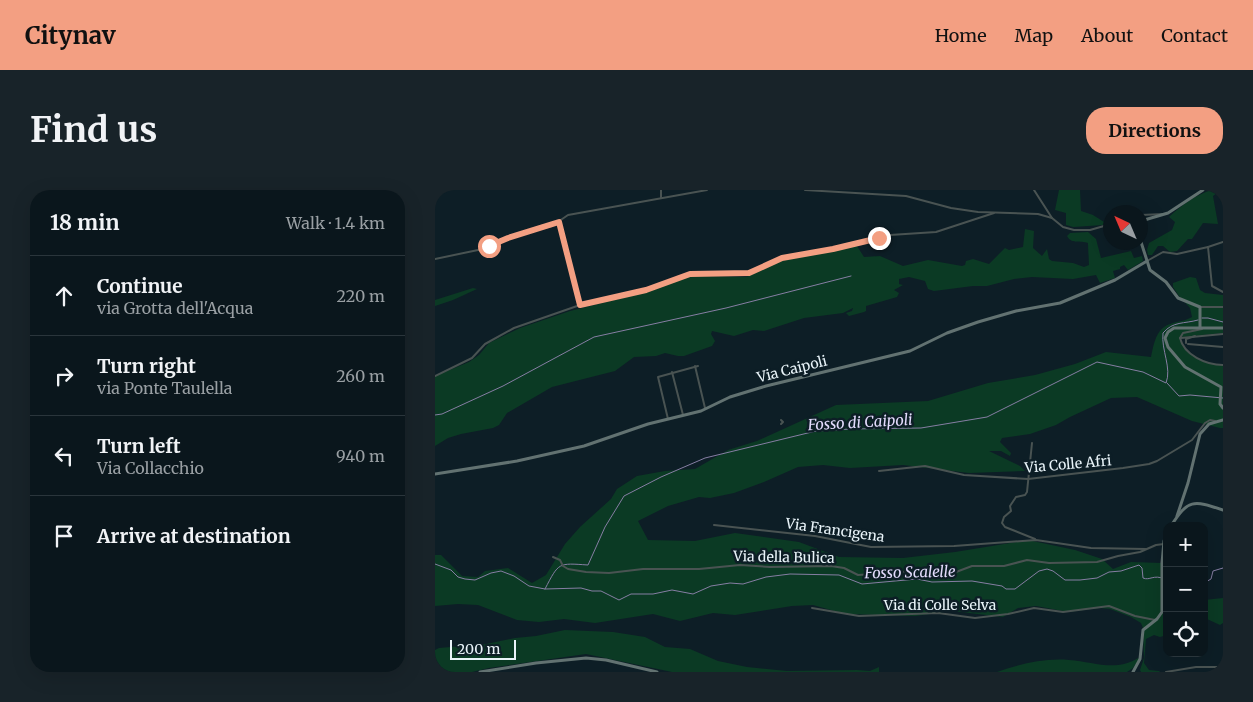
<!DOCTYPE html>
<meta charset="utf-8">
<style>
body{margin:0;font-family:Merriweather,serif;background:#182329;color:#f1f3f6}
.controls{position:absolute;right:15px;bottom:15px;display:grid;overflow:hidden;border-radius:10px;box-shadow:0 5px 20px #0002}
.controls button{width:45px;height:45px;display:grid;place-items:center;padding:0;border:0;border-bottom:1px solid #2a353b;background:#0a161c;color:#f1f3f6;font:25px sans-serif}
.compass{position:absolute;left:668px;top:15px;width:45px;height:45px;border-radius:50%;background:#0a161c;box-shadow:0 5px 20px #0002;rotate:316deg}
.scale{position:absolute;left:15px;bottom:12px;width:66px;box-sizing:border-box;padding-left:5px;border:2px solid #e9f4f9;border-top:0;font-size:14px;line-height:18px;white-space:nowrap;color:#e9f4f9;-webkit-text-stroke:4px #0d1e26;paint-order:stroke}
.stop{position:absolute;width:15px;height:15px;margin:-11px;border:4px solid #f39f82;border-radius:50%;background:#fff}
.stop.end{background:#f39f82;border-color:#fff;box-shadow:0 1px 5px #0008}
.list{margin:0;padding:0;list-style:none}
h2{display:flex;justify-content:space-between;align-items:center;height:65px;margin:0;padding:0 20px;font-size:21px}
h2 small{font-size:16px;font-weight:400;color:#999fa3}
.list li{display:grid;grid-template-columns:32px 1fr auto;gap:15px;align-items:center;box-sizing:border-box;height:80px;padding:0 20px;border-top:1px solid #2a353b}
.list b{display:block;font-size:19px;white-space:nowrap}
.list p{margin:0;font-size:16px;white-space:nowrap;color:#999fa3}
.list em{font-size:16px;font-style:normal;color:#999fa3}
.icon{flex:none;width:28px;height:28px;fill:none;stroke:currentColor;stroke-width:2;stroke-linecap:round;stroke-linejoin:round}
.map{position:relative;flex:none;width:788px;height:482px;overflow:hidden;border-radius:20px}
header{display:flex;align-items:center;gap:30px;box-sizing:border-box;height:70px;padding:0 25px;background:#f39f82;color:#111}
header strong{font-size:24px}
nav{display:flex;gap:28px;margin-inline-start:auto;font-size:18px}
.intro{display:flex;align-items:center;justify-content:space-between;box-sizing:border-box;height:120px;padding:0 30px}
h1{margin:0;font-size:35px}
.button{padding:12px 22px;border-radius:20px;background:#f39f82;color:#111;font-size:18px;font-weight:700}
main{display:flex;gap:30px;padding:0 30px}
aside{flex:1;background:#0a161c;border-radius:20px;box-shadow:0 5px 20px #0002}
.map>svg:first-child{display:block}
.green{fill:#0b3a24}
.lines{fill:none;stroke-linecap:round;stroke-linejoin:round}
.stream{stroke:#867ea3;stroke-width:1}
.street{stroke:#495352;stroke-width:2}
.secondary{stroke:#627271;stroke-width:3}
.route{stroke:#f39f82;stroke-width:6}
.labels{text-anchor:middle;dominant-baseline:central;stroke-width:5;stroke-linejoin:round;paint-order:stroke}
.street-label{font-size:14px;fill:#e9f4f9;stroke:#0d1e26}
.water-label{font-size:15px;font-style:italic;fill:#e3dbfc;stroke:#0d1e26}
</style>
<header>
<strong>Citynav</strong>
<nav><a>Home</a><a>Map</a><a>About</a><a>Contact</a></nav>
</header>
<div class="intro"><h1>Find us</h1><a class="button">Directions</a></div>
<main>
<aside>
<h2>18 min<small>Walk · 1.4 km</small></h2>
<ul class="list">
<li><svg class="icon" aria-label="ahead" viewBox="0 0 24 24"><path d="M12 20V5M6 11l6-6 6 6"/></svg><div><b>Continue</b><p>via Grotta dell'Acqua</p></div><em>220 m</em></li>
<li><svg class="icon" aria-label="right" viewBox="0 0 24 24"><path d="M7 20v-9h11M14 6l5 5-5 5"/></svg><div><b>Turn right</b><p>via Ponte Taulella</p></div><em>260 m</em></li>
<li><svg class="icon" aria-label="left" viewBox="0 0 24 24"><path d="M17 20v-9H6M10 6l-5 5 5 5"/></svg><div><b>Turn left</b><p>Via Collacchio</p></div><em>940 m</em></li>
<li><svg class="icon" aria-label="arrive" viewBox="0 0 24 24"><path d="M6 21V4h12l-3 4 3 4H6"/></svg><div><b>Arrive at destination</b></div></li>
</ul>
</aside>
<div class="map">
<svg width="788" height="482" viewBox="0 0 788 482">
<rect width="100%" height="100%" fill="#0d1e26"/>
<g class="green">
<polygon points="624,0 645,0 646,21 658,25 669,32 668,35 638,37 631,35 631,23 620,20"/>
<path d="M777 0H786L778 6 783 34 768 33 757 49H753L742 61 735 62 728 56H723L717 65H713L712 60 714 53 737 40 740 32 734 27C747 15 760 5 777 0Z"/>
<path d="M590 39 599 41 598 58 607 66 612 59 614 69 617 71 638 73 649 77 654 75C654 74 653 55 653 53 645 50 637 55 632 46L635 43 653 42 661 49 666 68 696 61 699 68 707 66 708 71 693 80 689 75 685 77V79L678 81 680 88 665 93 661 85 638 89 597 87 579 89 552 96H538L499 101 493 99 490 91 474 87 464 89V94L468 95 459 100 464 103 462 107 431 116V121L429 122 414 126 411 123 417 121 418 118 408 123 369 128 329 141 318 140 299 146 277 141 276 144 280 151 277 156 249 166H243L230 163 221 166 199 167 180 181 117 197 72 223 64 235 58 238 26 244 13 248 0 256V186L34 172 44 165 54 153 85 138 135 121 212 102 251 87 258 86 311 87 346 71 422 56 429 67 445 66 468 76 493 70 527 76 530 75 531 71 538 69 554 74 570 58 574 60 588 57Z"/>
<path d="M755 87 761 88 765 100 770 103 788 105V143L747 147 745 149C752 166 770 174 788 175V238H785L757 231 702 207 676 208 635 227 621 235 595 244 567 248 565 252 576 263 575 266 566 261H554L585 276 590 281 534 283 468 275 415 278 388 275 363 277 329 292 299 303 275 308 264 307 233 316 203 331 213 350 260 351 300 343 364 352 404 367 468 368 520 362 593 350 640 360 667 369 678 379 696 372 727 373V422L732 419V445L725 447 719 445 711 449 709 473 714 480 724 481 725 482H706L705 480 709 468 708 438 706 433 696 427 675 419 665 418 633 422 601 416 583 418 568 427 517 421 480 426 410 424 378 415 357 416 300 425 278 423 245 431 218 424 160 433 129 429 104 432 82 430 43 415 23 414 0 416V365H6L27 386 43 387 50 381 73 378 97 393 111 385 130 354 145 337 176 309 182 299 202 286 230 281 260 279 293 260 322 251 401 215 493 211 553 193 600 185 640 174 671 162 716 167C719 153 721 137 738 133 745 131 750 131 757 127L755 118 744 106 738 97V93Z"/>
<polygon points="38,98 42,99 18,110 0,116 0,110"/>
<polygon points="788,408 788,433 785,435 772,429 769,430 769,410"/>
<polygon points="130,440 178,442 210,447 230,457 255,459 283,471 312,477 352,481 422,480 435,481 444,477 444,482 237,482 151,464 54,478 37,482 0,482 0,460 4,458 51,454 80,448 101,446"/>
<path d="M703 468H705L698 478 692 482H562C585 474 609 468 634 470 659 472 681 482 703 468Z"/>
</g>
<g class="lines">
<g class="stream">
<polyline points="767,128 773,128 788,132"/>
<polyline points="732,193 744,206 755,205 788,208"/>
<polyline points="0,225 7,224 68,196 159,147 291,118 416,86"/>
<path d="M0 374 16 380 23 387 30 389 40 390 56 383 66 381 79 386 94 396 110 399 146 398 157 401H166L184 410 196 404H218L237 400 258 404 276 396 295 393 308 394 331 387 355 384 404 385 427 394 482 389 497 392 537 391 567 396 571 399H580L604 381 612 379 618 381 630 390H645L662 388 674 382 686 381 704 375 707 378 708 388C715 391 718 384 730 389L732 394"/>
<polyline points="769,393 776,389 778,381 788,378"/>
<path d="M110 399C124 372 123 373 153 375L170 337 189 306 226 287 270 268 381 241 416 239 486 238 552 227 662 172 708 182 731 193C737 178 726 160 728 143 738 131 749 134 763 130"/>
</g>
<g class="street">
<polyline points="370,0 471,6 516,18 543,22 603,24 617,28 628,37 639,40 655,40 676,34"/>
<polyline points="599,0 617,28"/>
<polyline points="226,8 226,0"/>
<polyline points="706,25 729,24"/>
<polyline points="124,33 145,115"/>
<polyline points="773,57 788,52"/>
<polyline points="0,69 43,60 76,47 117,36 133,25 272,0"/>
<polyline points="712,71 728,62 742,64 773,57 777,96 788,102"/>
<polyline points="765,117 788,117"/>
<path d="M745 148C749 165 771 175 788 175"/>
<polyline points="745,148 748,143 767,139"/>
<polyline points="746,148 788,144"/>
<polyline points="751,153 751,149 760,146"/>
<polyline points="753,154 788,157"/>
<polyline points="260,176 270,218"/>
<polyline points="237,182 248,225"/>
<polyline points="0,186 37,168 50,154 79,138 145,115 211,100 255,84 314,83 349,68 398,59 455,45 501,42 559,23"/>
<polyline points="233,229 223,187 263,176"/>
<polyline points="346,234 348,232 346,230"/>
<polyline points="597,253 592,302 590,305 581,307 575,316 576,321 569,327 567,333 570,337 600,349"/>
<polyline points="444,281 490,276 529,285 593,289 688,278 714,274 722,271 757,250 770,233 775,230 780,231"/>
<polyline points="279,335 380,346 436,357 519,356 601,350 656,358 711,359"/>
<polyline points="118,367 125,370 128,376 133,379 151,382 174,383 208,379 264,379 305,375 335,377 396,376 409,378 423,385 496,380 521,382 537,376 569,376 592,370 614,373 662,372 683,366 705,362 721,355 729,354"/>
<polyline points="377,418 424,426 503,423 540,428 573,424 599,418 628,422 674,416 700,426 720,430"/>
<polyline points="731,482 761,477 788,477"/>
</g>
<g class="secondary">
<polyline points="706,31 733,23 768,0"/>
<polyline points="706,52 715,80 731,92 743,108 765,117 765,137"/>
<polyline points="788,138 739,138 733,142 730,148 733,157 750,177 786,197 785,214 788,218"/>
<polyline points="0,284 82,271 149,256 213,234 266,221 295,207 331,196 475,161 512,143 543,132 581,121 625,113 680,90 712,71"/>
<polyline points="742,326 753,293 765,244 774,234 788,230"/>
<path d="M736 336C753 309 758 310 788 320"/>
<polyline points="45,482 101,473 151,468 171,470 222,482"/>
<polyline points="698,482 705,469 708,440 722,429 727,422 727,373 729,351 732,343"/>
</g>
</g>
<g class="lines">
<polyline class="route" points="54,56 73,48 124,32 145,115 211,100 255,84 314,83 347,68 398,59 444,48"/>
</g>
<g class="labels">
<g class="street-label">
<text transform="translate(357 179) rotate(-14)">Via Caipoli</text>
<text transform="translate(633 274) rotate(-5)">Via Colle Afri</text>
<text transform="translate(400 340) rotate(8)">Via Francigena</text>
<text transform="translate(349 367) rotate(1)">Via della Bulica</text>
<text x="505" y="415">Via di Colle Selva</text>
</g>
<g class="water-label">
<text transform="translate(425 232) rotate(-3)">Fosso di Caipoli</text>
<text transform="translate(475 382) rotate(-1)">Fosso Scalelle</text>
</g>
</g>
</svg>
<div class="controls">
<button>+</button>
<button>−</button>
<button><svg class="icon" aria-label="locate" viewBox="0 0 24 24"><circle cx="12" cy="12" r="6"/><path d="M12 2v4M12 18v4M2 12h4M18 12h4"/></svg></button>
</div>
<svg class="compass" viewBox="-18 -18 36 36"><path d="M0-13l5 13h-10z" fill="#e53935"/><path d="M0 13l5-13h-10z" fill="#999fa3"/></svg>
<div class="scale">200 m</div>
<div class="stop" style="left:54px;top:56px"></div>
<div class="stop end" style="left:444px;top:48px"></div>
</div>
</main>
